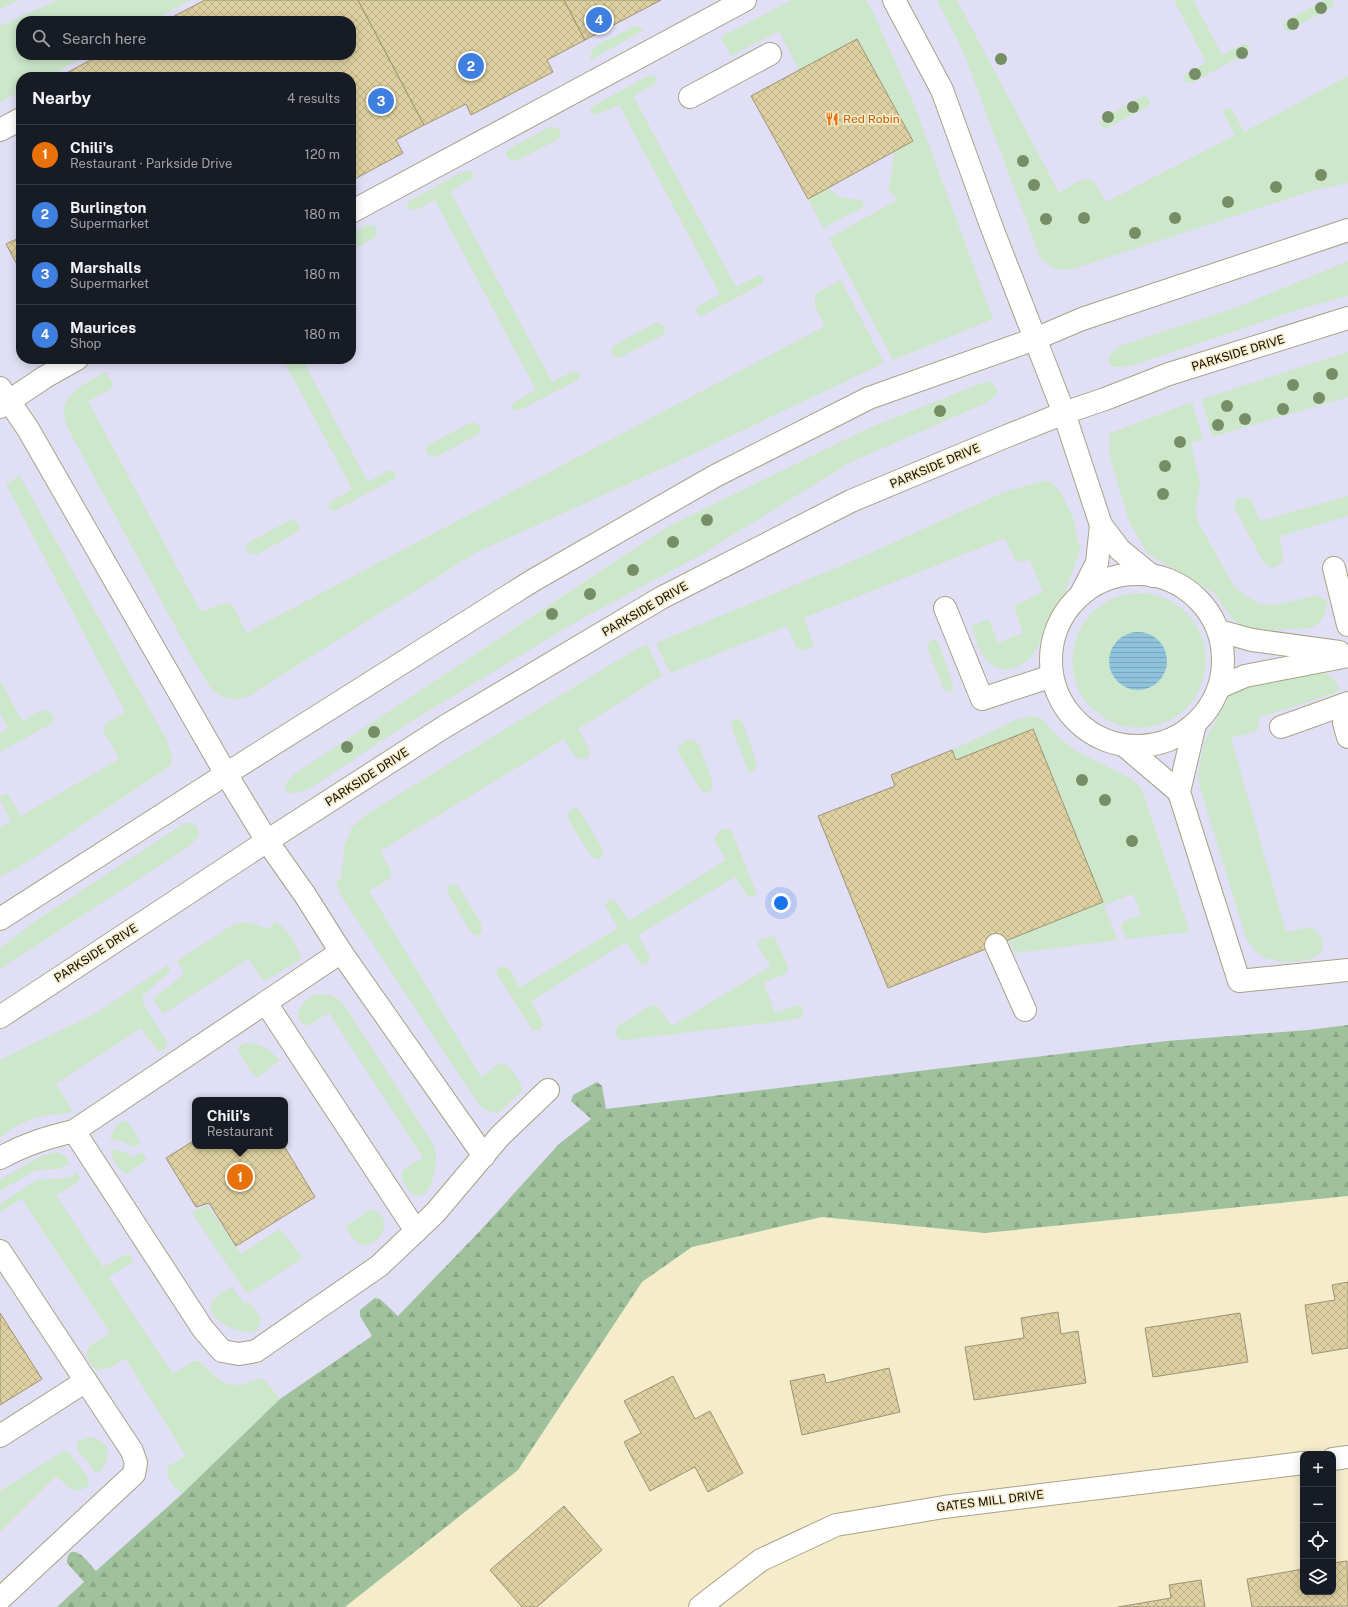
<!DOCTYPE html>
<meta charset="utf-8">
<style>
body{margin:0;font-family:"Public Sans",sans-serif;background:#20242c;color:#f1f3f6}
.controls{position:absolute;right:12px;bottom:12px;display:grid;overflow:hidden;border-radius:8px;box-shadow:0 2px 10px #0003}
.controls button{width:36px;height:36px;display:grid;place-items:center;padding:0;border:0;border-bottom:1px solid #363941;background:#171b24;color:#f1f3f6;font:20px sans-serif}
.you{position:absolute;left:781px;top:903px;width:14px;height:14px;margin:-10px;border:3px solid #fff;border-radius:50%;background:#1a73e8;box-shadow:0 0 0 6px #1a73e833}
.badge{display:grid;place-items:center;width:26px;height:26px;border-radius:50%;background:#0b8043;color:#fff;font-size:13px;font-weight:700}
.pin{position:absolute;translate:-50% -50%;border:2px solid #fff;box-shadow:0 1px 4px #0006}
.popup{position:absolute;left:192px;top:1097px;width:96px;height:52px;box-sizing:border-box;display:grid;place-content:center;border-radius:8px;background:#171b24;filter:drop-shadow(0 1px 3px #0005);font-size:13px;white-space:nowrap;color:#9ea1a6}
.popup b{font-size:15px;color:#f1f3f6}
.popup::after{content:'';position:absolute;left:50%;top:100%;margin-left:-8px;border:8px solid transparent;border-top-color:#171b24}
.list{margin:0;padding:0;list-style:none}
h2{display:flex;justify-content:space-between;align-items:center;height:52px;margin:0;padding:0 16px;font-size:17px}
h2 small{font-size:13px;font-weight:400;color:#9ea1a6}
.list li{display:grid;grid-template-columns:26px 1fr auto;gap:12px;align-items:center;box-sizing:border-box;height:60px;padding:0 16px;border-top:1px solid #363941}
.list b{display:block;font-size:15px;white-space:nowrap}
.list p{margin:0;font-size:13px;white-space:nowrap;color:#9ea1a6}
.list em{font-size:13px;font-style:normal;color:#9ea1a6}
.icon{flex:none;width:22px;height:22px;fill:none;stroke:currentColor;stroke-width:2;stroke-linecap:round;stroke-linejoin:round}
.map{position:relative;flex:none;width:1348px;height:1607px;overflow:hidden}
.search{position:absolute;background:#171b24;box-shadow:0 2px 10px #0003;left:16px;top:16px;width:340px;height:44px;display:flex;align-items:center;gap:10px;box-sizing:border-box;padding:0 14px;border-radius:16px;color:#9ea1a6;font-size:15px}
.panel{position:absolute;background:#171b24;box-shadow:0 2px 10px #0003;left:16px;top:72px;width:340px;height:292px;border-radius:16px}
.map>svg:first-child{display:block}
.commercial{fill:#e1dff5;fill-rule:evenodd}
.green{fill:#cce7ca;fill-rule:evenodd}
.forest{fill:url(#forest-firs)}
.water{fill:url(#water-rules)}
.building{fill:url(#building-cross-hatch);stroke:#9c9376}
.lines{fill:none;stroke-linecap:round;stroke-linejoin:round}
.minor-casing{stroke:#aaa184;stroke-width:24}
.minor{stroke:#fff;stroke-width:22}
.tree{fill:#768e65}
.labels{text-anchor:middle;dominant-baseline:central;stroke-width:3.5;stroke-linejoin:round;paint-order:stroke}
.food-label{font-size:12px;fill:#c56008;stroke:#f5eccc;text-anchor:start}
.street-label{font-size:12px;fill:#100d04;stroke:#f5eccc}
</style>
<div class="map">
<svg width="1348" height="1607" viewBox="0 0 1348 1607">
<defs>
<pattern id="forest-firs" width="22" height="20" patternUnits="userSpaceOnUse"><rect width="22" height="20" fill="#9fc29c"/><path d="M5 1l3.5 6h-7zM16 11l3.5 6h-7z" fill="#88a685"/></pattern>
<pattern id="water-rules" width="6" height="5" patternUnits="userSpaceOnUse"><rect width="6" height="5" fill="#8fc3dc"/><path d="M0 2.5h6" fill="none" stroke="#7aa6bb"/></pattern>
<pattern id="building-cross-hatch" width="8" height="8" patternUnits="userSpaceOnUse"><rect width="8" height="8" fill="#ded0a0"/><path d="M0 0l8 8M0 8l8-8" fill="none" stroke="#bdb188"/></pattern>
</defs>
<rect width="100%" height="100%" fill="#f5eccc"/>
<path class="commercial" d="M0 0H1348V1116L647 1197 149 1607H0ZM21 21H351V55H21ZM21 77H351V359H21ZM195 1100H285V1146H195Z"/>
<g class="green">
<polygon points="0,0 19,0 0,9"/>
<polygon points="58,0 191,0 152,21 21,21 21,55 89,55 47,77 21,77 21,91 0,102 0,26"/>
<polygon points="792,0 866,0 873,12 915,107 993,319 893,360 829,238 897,200 888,189 891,177 894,151 913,141 857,39 799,70 779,31 731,56 721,37"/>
<path d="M937 0H957L1059 193C1067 189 1085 173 1094 182 1099 187 1102 196 1106 202L1235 135 1224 114V109L1231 108 1244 132 1348 76V183L1311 191 1073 269C1058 272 1050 268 1040 257L963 51Z"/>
<polygon points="1174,0 1193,0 1222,55 1244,44 1249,46 1249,51 1247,53 1194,82 1186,83 1184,77 1185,74 1206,62"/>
<polygon points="1324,0 1332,0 1334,6 1289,31 1285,30 1283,24 1285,21"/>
<polygon points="638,26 644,30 589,61 593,49 598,45 633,27"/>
<polygon points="651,75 657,78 655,84 633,96 736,287 757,276 760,275 764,279 762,284 702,316 699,316 696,311 697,307 720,294 619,105 595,115 590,111 591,108 595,105 644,78"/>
<polygon points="1146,96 1150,101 1150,104 1148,107 1105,129 1099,124 1101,119 1141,97"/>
<polygon points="550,127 556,127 560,131 560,136 557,140 518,160 512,161 507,157 506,153 508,149"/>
<polygon points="468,170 473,173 474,176 472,179 450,191 552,382 573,371 579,372 580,374 578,380 518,411 513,409 512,406 514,402 536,390 435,200 416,210 411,210 407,206 407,203 411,200 460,173"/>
<polygon points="828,187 839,197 864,201 862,208 823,228 808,199"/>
<polygon points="367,225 375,226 377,234 374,238 351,250 351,234"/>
<path d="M1348 261V296L1300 309 1131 366 1114 367 1109 365C1107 354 1114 350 1122 345L1238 307Z"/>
<path d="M840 280 842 282 884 363 672 464 475 553 249 696 235 700 220 696 212 690 189 652 66 425C65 420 63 414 64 409 68 389 90 381 106 372L113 384 111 389 88 401 201 612 219 605 228 603 234 607 246 633 825 326 815 306V294Z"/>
<path d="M655 323C661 322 664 325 665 331L662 336 621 357 617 358 612 355 611 349 613 346Z"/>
<polygon points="1348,352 1348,397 1212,437 1202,399"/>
<polygon points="283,359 302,359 368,482 389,470 395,471 396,477 394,479 335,511 329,509 328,506 330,502 352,489"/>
<polygon points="990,381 997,389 997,395 986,403 851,462 697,557 574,623 407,724 309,789 292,794 285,790 284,786 293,775 667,527 869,428 979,384"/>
<polygon points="1192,402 1203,439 1191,443 1200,485 1196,508 1198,522 1235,588 1259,604 1278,605 1317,595 1324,599 1327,603 1324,616 1318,624 1311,628 1264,631 1242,626 1233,619 1214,593 1147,553 1129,521 1109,454 1110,433"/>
<path d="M474 422 478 424C481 429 481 431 477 435L438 456 432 457 427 453 426 449 428 445 470 423Z"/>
<polygon points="20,476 166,739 172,756 171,765 32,859 0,877 0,828 11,821 1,802 0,797 5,794 8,795 21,816 119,759 103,730 105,724 125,712 6,484"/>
<path d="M1048 480 1061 493 1073 517 1080 550 1065 593 1048 620 1037 649 1029 659 1018 667 1004 670 993 666 982 655 971 626 989 619 998 643 1023 633 1014 607 1017 604 1043 592 1030 560 1020 562 1015 560 1005 538 804 618 814 645C809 650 804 651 797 649L787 626 670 673 656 643 864 556 1004 492Z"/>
<path d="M1348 496V516L1280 536 1283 560C1278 569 1271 570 1264 563L1235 509V502L1238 498H1250L1260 521Z"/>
<polygon points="290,520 296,520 300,528 296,533 256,555 247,552 246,546 248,543"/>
<path d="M1141 593C1148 594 1157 595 1164 598 1203 615 1216 657 1197 694 1182 724 1137 737 1108 720 1093 711 1081 700 1076 683 1065 648 1081 609 1117 597 1124 594 1133 594 1141 593ZM1121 637 1167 667C1157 691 1140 696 1118 683L1111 651 1115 643Z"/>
<polygon points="935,639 939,644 953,685 953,690 949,692 943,688 928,650 928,644 931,640"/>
<path d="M647 644 662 676 578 729C583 738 603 765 575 757L564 739 380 851 391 870V876L388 880 369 891 481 1077C495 1069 501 1054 514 1073 517 1079 521 1084 523 1090L500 1112C491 1114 486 1110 479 1105L340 894 336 881 341 878 344 847 352 827 367 814 628 654Z"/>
<path d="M1324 673C1334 676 1336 681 1340 690L1332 694 1258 718 1259 726 1257 731 1231 738 1286 932 1312 927C1322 934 1329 950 1315 957 1301 964 1272 963 1260 955 1254 952 1250 943 1246 938L1201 791 1198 774 1204 743 1235 685Z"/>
<polygon points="0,680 22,721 42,710 51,712 54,720 51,724 0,752 0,733 8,728 0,713"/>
<polygon points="1031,716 1041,718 1057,736 1076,751 1132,779 1142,790 1190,932 1126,939 1121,926 1124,921 1141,915 1133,894 1104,905 1118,940 1015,953 1009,940 1103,901 1033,729 956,760 952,750 1018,719"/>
<polygon points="735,719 738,719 743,723 757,764 756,769 752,772 750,772 747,768 732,728 731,723"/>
<polygon points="688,739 694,740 698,743 712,781 712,789 707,793 705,793 700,789 678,752 678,747"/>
<polygon points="576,808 580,811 602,848 603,855 599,860 591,856 568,819 568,813 570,810"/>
<polygon points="185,823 193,823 198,828 199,835 191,845 0,969 0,948 40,918"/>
<polygon points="727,828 732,832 756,891 756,896 748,897 735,877 638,935 649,955 650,960 645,965 639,962 626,942 531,1001 543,1023 540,1030 532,1030 497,974 496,972 499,967 506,967 511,971 519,988 618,928 605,906 608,900 612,899 615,900 629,921 726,860 714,839 719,831"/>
<polygon points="452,884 455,884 458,886 481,923 482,931 478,936 473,934 470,931 448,894 447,887"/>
<path d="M276 921C288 931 296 942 301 957L296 963 264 981 248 959 163 1014 153 999 183 975V971L177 961 234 924C249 921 254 923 268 929Z"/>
<polygon points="771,936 775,938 788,967 787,973 764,983 775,1013 798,1005 802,1007 803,1013 802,1017 792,1020 624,1040 619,1039 615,1033 618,1026 652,1005 657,1006 672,1026 771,966 760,950 757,944 761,939"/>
<polygon points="168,965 170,969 168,973 143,995 143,1003 167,1042 166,1049 160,1051 156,1049 141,1028 56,1084 73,1112 38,1117 16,1126 0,1138 0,1060 98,1012"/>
<path d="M315 994C332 994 335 995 346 1008L432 1142C434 1147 436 1152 436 1157 436 1167 432 1197 418 1196 410 1195 399 1179 402 1172 406 1166 417 1162 423 1158L329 1013 307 1026C287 1017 304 1001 315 994Z"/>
<path d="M245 1043C262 1043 268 1049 280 1060L257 1078 250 1071 238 1050 239 1046Z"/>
<path d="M124 1121 129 1123 141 1143 134 1147 122 1141 110 1139C113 1131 115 1124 124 1121Z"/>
<path d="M111 1149 123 1151 133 1157 142 1152 147 1160 127 1173C117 1172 112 1158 111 1149Z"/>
<polygon points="56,1152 64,1155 70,1164 58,1169 36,1170 0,1191 0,1180 39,1157"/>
<path d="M77 1172 80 1179 77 1183 56 1195 103 1267 124 1255H131L133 1258 132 1263 108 1277 173 1374 194 1361H200C211 1373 224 1389 243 1384 250 1382 257 1378 264 1379L280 1399 182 1494C174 1485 165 1479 168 1466L186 1456 125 1358C115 1365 112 1369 98 1370 90 1366 82 1354 90 1346 96 1341 104 1338 110 1333L22 1199 0 1212V1204L37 1180 68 1178Z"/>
<polygon points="207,1205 241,1254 280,1229 303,1258 247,1294 192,1213"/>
<path d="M372 1209C400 1221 374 1253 358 1243 352 1239 349 1233 346 1226Z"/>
<path d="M232 1287 245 1304 249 1302 261 1318 258 1330C244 1338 203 1319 212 1302 215 1296 226 1291 232 1287Z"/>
<path d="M90 1437C111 1442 112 1456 100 1472H95L77 1449 78 1441Z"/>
<path d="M67 1451 70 1454 87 1476 89 1484C77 1499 66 1484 56 1476L0 1532V1491L62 1452Z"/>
</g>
<path class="forest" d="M1348 1025V1196L985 1233 822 1217 692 1247 642 1282 518 1470 345 1607H57L84 1582 67 1563C67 1560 67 1557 69 1554 77 1545 91 1566 96 1571L182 1494 280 1399 372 1336 360 1316V1310L375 1298 380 1299 398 1316 479 1232 559 1144 591 1119 571 1101 573 1095 597 1082 602 1086 606 1109 1167 1041 1308 1030Z"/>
<circle class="water" cx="1138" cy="661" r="29"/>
<g class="building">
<polygon points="205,0 358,0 424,125 396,140 403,153 351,181 351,77 59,77 100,55 351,55 351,21 165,21"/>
<polygon points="358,0 564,0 585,40 547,60 553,72 471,115 466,104 424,125"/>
<polygon points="564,0 661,0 585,40"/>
<polygon points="857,39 913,141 808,199 751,96"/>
<polygon points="21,237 21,272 6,244"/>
<polygon points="1033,729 1103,902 888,988 818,816 895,786 891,775 952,750 956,760"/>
<polygon points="195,1140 195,1146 284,1146 315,1197 236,1246 209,1203 196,1207 166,1158"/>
<polygon points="1348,1282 1348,1348 1312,1354 1305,1305 1335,1300 1332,1285"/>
<polygon points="1058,1312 1061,1334 1078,1331 1086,1383 974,1400 965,1347 1024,1338 1021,1318"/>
<polygon points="0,1313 42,1379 0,1405"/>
<polygon points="1240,1313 1248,1362 1153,1377 1145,1328"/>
<polygon points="889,1368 900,1412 802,1435 790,1381 824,1374 826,1383"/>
<polygon points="673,1376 695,1419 710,1411 743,1473 708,1492 695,1467 650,1491 624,1442 641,1433 624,1401"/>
<polygon points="564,1506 602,1550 537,1607 522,1607 490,1570"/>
<polygon points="1347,1561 1348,1606 1252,1607 1247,1579 1303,1569 1303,1592 1333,1592 1333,1563"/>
<polygon points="1201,1580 1205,1607 1118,1607 1171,1598 1169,1585"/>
</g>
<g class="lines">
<g class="minor-casing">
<g id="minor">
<polyline points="894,0 942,90 992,228 1064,413 1101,525 1120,550 1152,576"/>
<polyline points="690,97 770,54"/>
<polyline points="0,130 21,119"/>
<polyline points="351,212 745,0"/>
<polyline points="0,388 28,429 226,774 267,841 305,895 341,952 484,1156"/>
<polyline points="0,407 45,377 77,359"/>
<polyline points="1334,568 1348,625"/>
<circle cx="1137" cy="660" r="86"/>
<polyline points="1081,594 1097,563 1101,525"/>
<polyline points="945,608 982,699 1052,676"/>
<polyline points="1219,631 1252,640 1339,652"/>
<polyline points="1220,687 1245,676 1348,656"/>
<polyline points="1348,719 1344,723 1348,737"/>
<polyline points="1195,724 1179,792 1239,981 1348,970"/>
<polyline points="1281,727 1348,703"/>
<polyline points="1125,746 1179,792"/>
<polyline points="0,919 226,774 532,581 715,476 869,398 1035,339 1082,319 1348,230"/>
<polyline points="996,945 1025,1010"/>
<polyline points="266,1003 416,1231"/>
<polyline points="0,1017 267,841 444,727 661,598 851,501 1002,438 1064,413 1105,399 1169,374 1348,318"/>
<polyline points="74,1131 203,1329 222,1351 239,1354 256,1351 379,1266 435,1213 500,1136 548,1090"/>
<path d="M0 1158C26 1144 45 1138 74 1131L341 952"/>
<polyline points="0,1251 132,1451 136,1463 134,1474 0,1599"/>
<polyline points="0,1436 86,1381"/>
<polyline points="1333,1459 1348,1457"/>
<polyline points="700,1607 761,1560 836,1525 944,1507 1303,1463"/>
</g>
</g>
<use href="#minor" class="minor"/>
</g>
<g class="tree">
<circle cx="1321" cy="8" r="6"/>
<circle cx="1293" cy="24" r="6"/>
<circle cx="1242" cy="53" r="6"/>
<circle cx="1001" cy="59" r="6"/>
<circle cx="1195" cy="74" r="6"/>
<circle cx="1133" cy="107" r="6"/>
<circle cx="1108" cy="117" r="6"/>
<circle cx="1023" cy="161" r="6"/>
<circle cx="1321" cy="175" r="6"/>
<circle cx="1034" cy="185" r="6"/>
<circle cx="1276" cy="187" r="6"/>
<circle cx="1228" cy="202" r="6"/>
<circle cx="1084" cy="218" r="6"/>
<circle cx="1175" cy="218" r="6"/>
<circle cx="1046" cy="219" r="6"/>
<circle cx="1135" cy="233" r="6"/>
<circle cx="1332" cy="374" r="6"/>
<circle cx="1293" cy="385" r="6"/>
<circle cx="1319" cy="398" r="6"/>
<circle cx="1227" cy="406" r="6"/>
<circle cx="1283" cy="409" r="6"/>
<circle cx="940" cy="411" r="6"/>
<circle cx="1245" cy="419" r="6"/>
<circle cx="1218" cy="425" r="6"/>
<circle cx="1180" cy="442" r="6"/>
<circle cx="1165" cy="466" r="6"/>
<circle cx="1163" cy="494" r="6"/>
<circle cx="707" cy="520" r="6"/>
<circle cx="673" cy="542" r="6"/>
<circle cx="633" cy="570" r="6"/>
<circle cx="590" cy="594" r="6"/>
<circle cx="552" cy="614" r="6"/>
<circle cx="374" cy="732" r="6"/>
<circle cx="347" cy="747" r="6"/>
<circle cx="1082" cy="780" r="6"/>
<circle cx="1105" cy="800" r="6"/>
<circle cx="1132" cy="841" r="6"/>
</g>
<defs>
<g id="restaurant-bare" transform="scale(1.08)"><path d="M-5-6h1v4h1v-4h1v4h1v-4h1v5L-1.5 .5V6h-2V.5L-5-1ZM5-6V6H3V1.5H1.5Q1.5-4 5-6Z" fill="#e8710a" stroke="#f5eccc" stroke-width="2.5" paint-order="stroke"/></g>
</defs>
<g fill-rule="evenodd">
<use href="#restaurant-bare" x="832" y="119"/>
</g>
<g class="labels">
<g class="food-label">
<text x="843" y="119">Red Robin</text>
</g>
<g class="street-label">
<text transform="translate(1238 353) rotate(-17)">PARKSIDE DRIVE</text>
<text transform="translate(935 466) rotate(-23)">PARKSIDE DRIVE</text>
<text transform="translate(645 609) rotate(-30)">PARKSIDE DRIVE</text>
<text transform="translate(367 777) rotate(-33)">PARKSIDE DRIVE</text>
<text transform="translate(96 953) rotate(-33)">PARKSIDE DRIVE</text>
<text transform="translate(990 1501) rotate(-7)">GATES MILL DRIVE</text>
</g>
</g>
</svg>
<div class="controls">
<button>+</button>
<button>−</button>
<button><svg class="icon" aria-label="locate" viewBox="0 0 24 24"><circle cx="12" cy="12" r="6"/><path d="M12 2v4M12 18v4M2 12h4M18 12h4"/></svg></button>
<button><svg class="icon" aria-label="layers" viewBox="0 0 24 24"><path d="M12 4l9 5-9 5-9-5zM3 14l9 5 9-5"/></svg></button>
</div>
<div class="you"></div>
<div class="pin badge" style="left:240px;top:1177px;background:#e8710a">1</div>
<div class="popup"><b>Chili's</b>Restaurant</div>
<div class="pin badge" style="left:471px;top:66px;background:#3f7fe0">2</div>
<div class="pin badge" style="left:381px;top:101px;background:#3f7fe0">3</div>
<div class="pin badge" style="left:599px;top:20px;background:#3f7fe0">4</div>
<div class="search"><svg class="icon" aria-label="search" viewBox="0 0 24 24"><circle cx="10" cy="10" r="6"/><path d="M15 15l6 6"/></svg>Search here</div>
<section class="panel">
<h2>Nearby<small>4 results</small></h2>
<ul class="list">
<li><span class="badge" style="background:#e8710a">1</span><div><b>Chili's</b><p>Restaurant · Parkside Drive</p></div><em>120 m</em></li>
<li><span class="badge" style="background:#3f7fe0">2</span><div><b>Burlington</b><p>Supermarket</p></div><em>180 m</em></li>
<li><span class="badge" style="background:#3f7fe0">3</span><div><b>Marshalls</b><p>Supermarket</p></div><em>180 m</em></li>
<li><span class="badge" style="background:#3f7fe0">4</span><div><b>Maurices</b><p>Shop</p></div><em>180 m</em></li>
</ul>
</section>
</div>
